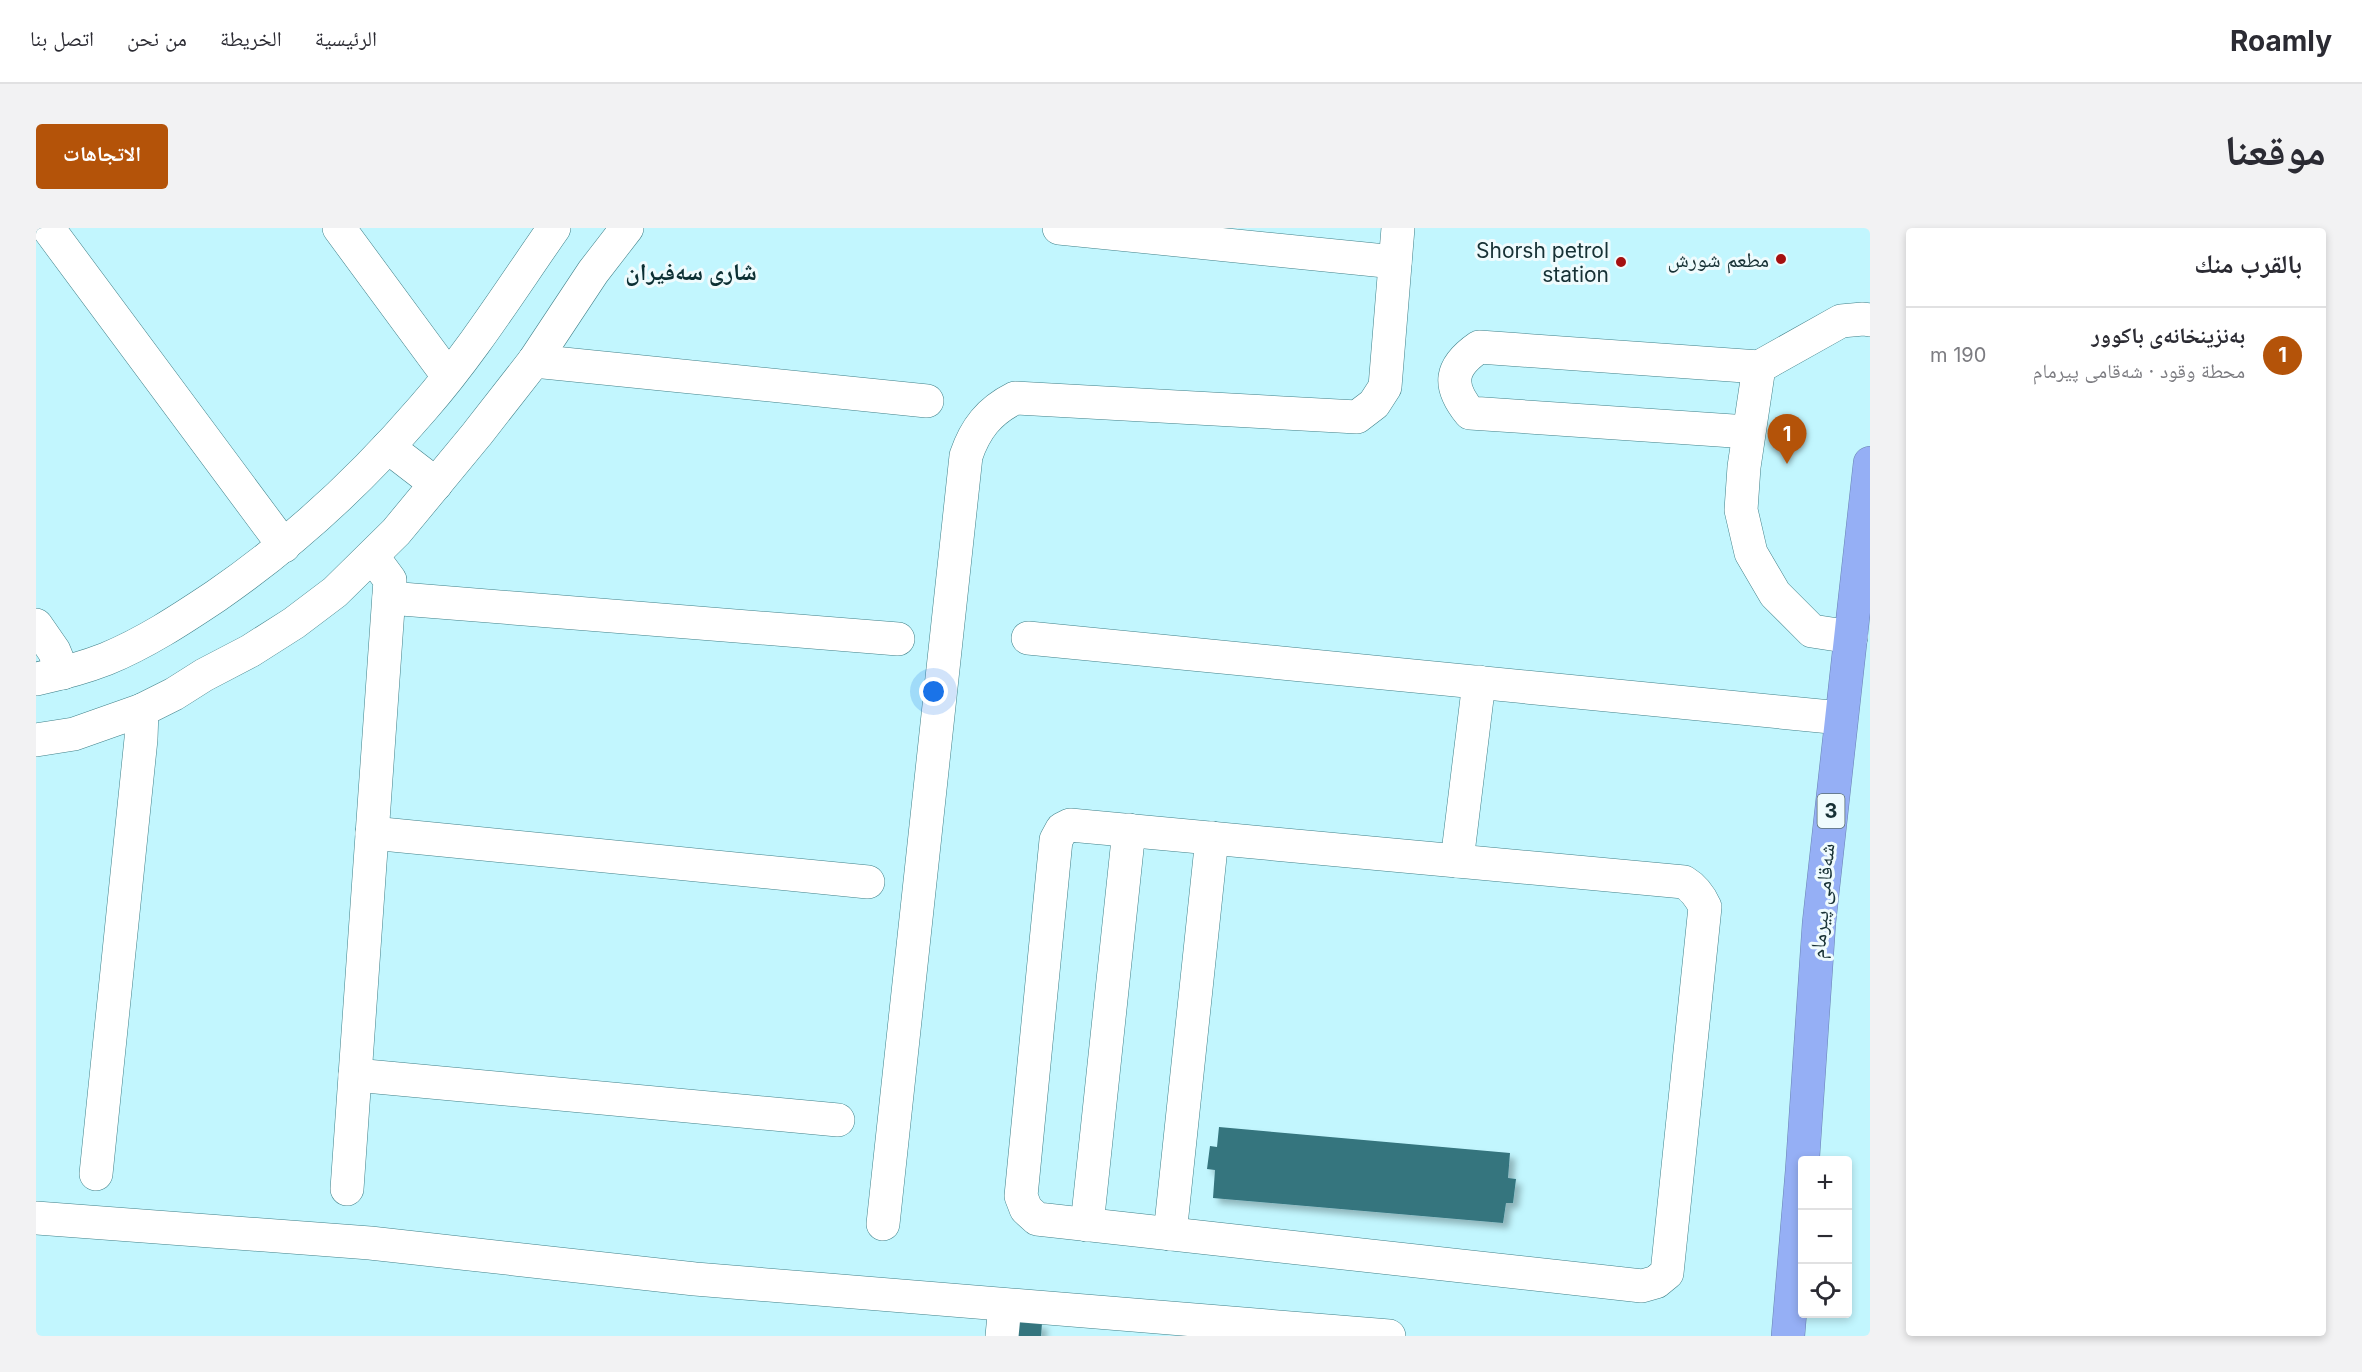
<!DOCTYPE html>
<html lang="ar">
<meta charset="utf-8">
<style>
body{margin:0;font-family:Inter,"Noto Naskh Arabic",sans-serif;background:#f2f2f3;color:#2b2b33;direction:rtl}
.controls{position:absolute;right:18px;bottom:18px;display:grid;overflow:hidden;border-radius:6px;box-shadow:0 3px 9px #0003}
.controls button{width:54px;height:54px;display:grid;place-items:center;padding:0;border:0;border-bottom:2px solid #e1e1e2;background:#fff;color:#2b2b33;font:30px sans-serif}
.you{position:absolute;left:898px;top:464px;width:21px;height:21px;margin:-15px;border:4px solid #fff;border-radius:50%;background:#1a73e8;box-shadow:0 0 0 9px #1a73e833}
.badge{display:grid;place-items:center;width:39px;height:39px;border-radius:50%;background:#b45309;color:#fff;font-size:20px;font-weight:700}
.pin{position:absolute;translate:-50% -50px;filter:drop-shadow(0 2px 3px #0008)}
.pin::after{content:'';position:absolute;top:32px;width:21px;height:18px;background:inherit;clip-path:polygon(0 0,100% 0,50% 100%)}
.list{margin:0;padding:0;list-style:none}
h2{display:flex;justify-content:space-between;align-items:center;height:78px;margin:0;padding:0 24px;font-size:26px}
h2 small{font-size:20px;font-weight:400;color:#7c7c81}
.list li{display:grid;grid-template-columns:39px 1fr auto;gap:18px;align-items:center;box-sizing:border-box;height:96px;padding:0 24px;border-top:2px solid #e1e1e2}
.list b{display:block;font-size:22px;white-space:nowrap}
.list p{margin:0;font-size:20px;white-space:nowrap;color:#7c7c81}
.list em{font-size:20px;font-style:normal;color:#7c7c81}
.icon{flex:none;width:33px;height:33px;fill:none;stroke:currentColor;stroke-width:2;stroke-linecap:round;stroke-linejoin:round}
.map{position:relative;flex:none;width:1834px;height:1108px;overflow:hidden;direction:ltr;border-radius:6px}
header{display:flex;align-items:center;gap:36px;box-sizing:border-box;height:84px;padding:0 30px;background:#fff;border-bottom:2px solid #e1e1e2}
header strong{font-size:28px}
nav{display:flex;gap:33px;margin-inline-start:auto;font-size:21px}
.intro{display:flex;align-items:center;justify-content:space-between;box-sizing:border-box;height:144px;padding:0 36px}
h1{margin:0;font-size:42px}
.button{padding:15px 27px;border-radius:6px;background:#b45309;color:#fff;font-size:21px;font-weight:700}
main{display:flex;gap:36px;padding:0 36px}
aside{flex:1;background:#fff;border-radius:6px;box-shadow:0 3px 9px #0003}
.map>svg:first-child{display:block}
.building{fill:#34747e;filter:url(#shadow)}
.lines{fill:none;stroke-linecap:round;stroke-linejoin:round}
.minor-casing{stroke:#408089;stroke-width:34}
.highway-casing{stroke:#6983b2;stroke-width:34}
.minor{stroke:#fff;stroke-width:33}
.highway{stroke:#95aff5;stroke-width:33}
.poi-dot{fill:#a51010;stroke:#effbfd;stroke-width:2}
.labels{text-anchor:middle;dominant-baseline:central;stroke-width:6;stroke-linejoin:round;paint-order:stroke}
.shield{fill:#effbfd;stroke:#586e71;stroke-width:1.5}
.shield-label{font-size:20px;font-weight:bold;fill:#173135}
.poi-label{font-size:21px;fill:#173135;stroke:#effbfd;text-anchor:end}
.street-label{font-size:21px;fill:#173135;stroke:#effbfd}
.quarter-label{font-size:24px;font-weight:bold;fill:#0c2f33;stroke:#effbfd}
</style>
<header>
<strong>Roamly</strong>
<nav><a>الرئيسية</a><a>الخريطة</a><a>من نحن</a><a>اتصل بنا</a></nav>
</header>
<div class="intro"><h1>موقعنا</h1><a class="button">الاتجاهات</a></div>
<main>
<aside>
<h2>بالقرب منك<small></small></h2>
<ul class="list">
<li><span class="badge">1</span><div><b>بەنزینخانەی باکوور</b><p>محطة وقود · شەقامی پیرمام</p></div><em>190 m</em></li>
</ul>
</aside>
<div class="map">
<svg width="1834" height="1108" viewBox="0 0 1834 1108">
<defs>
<filter id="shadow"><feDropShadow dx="5.5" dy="5.5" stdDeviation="3" flood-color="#0004"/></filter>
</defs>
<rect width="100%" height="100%" fill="#c2f6fe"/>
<g class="building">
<polygon points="1183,899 1474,925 1472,950 1480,951 1477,975 1470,975 1467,995 1177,970 1179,942 1171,941 1174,918 1181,919"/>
<polygon points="978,1094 1006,1095 1005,1108 977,1108"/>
</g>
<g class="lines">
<g class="minor-casing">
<g id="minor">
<polyline points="12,0 248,318"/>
<polyline points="303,0 412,148"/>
<polyline points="1023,0 1359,34"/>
<polyline points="498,133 891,173"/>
<path d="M1712 204 1434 185C1411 157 1414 139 1443 119L1723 139"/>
<polyline points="352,219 400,256"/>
<polyline points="353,370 862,411"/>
<polyline points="0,397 18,423 27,445"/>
<polyline points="1815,409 1776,403 1739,366 1715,325 1705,282 1708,239 1723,139 1805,93 1827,91 1834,92"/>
<polyline points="992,410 1805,490"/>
<path d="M0 451C24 446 47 440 70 431 109 415 144 392 180 368 257 315 326 251 387 180 436 124 476 60 518 0"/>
<polyline points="0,512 38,506 106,482 138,466 168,447 214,423 258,395 299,364 360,304 441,206 498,133 557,44 591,0"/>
<path d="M1034 597 1648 654C1658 660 1664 668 1669 679L1631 1045 1620 1054 1606 1058 1001 991 990 981 985 968 1020 612 1026 601Z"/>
<polyline points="336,605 832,654"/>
<polyline points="1421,633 1443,454"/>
<polyline points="319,847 802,892"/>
<polyline points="60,946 105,511 106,482"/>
<polyline points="311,961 354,352 337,329"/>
<polyline points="0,990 334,1015 659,1051 1353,1108"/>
<path d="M847 996 930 228C939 201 953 183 979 170L1321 189 1338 176 1349 159 1362 0"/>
<polyline points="1051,997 1093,602"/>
<polyline points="1134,1006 1176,610"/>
<polyline points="966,1108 969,1077"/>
</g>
</g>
<g class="highway-casing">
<polyline id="highway" points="1752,1108 1766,943 1783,695 1834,235"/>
</g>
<use href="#minor" class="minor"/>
<use href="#highway" class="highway"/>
</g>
<g class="poi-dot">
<circle cx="1745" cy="31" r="6"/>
<circle cx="1585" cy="34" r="6"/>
</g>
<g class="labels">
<rect class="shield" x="1781.5" y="566" width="27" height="34" rx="4.5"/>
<g class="shield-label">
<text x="1795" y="583">3</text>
</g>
<g class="poi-label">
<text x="1573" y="22">Shorsh petrol<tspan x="1573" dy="24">station</tspan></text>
<text x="1733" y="31">مطعم شورش</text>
</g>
<g class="street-label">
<text transform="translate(1786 673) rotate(-85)">شەقامی پیرمام</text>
</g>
<g class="quarter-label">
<text x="655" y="43">شاری سەفیران</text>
</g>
</g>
</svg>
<div class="controls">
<button>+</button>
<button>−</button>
<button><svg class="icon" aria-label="locate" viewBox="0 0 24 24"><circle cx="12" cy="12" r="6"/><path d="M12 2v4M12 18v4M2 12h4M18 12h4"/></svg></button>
</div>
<div class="you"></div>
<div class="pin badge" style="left:1751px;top:236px">1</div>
</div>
</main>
